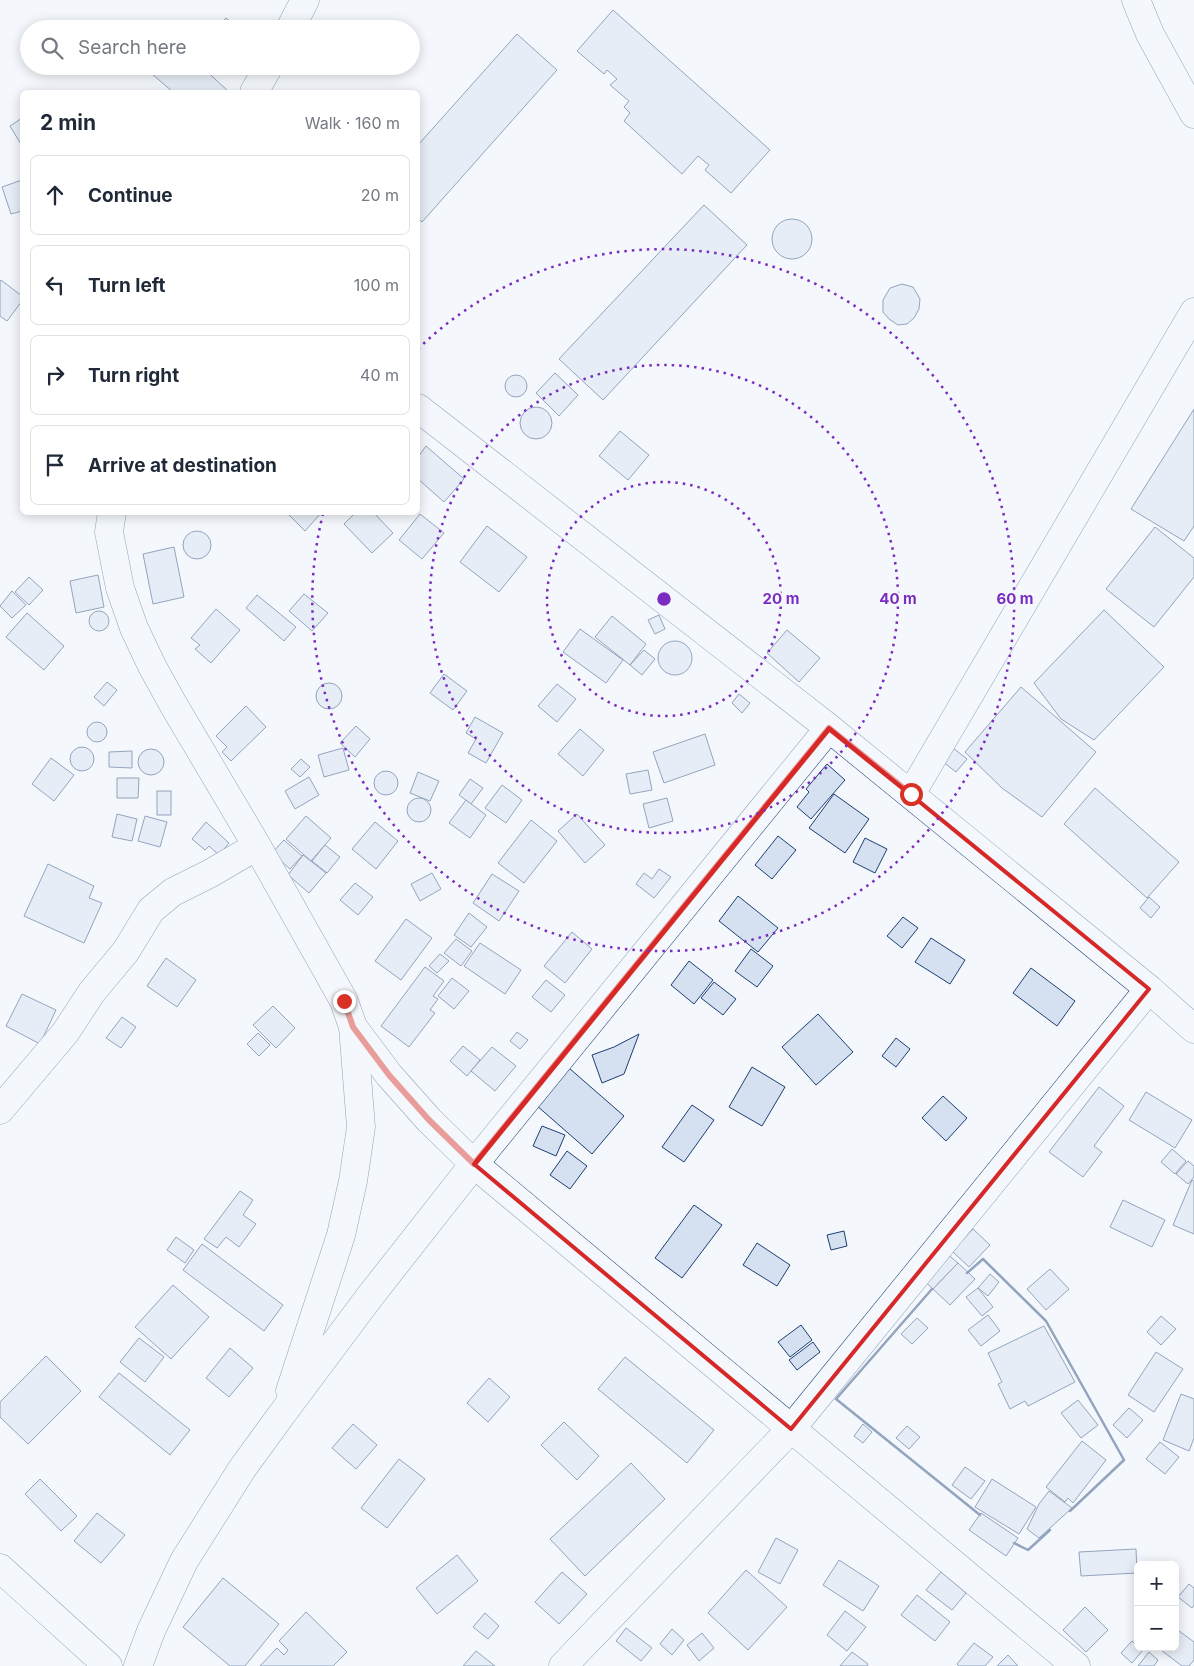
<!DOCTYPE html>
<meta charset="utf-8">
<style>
body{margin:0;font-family:Inter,sans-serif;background:#f6f6f7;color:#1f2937}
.controls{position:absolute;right:15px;bottom:15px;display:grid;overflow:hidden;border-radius:8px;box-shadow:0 2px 12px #0003}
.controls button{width:45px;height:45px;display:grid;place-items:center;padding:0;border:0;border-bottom:1px solid #e0e1e3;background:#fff;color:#1f2937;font:25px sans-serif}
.stop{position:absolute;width:15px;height:15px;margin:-11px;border:4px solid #d93025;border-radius:50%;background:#fff}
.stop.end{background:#d93025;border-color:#fff;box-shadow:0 1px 5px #0008}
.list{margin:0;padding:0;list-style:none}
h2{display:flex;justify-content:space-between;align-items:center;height:65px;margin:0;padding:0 20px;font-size:21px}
h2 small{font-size:16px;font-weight:400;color:#747a83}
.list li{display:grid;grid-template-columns:32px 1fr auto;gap:15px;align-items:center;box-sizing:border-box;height:80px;margin:0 10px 10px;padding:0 10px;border:1px solid #e0e1e3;border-radius:8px}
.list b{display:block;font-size:19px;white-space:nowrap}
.list em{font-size:16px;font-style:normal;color:#747a83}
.icon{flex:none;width:28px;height:28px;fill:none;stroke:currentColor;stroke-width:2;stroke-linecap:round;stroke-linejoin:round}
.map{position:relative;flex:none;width:1194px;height:1666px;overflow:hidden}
.search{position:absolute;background:#fff;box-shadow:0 2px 12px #0003;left:20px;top:20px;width:400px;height:55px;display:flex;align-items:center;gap:12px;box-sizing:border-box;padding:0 18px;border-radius:28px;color:#747a83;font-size:19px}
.panel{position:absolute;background:#fff;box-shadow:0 2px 12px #0003;left:20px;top:90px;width:400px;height:425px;border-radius:8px}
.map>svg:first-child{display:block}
.building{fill:#d5e0f0;stroke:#1d3f73}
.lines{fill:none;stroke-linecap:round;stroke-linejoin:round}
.minor-casing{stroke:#1d3f73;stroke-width:29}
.minor{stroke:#f4f7fb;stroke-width:28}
.wall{stroke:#1d3f73;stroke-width:2.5}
.route{stroke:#d93025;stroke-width:6}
.marked{fill:none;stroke:#d62828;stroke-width:4;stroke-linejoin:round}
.ring{fill:none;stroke:#7b2cbf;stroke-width:2.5;stroke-dasharray:2.5 5}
.centre{fill:#7b2cbf;stroke:#f4f7fb;stroke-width:2.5}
.ring-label{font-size:15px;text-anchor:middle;font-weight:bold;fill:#7b2cbf;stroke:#f4f7fb;stroke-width:4;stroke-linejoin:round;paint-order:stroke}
</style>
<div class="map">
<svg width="1194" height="1666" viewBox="0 0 1194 1666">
<rect width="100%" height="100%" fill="#f4f7fb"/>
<g class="building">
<polygon points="613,10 770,150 731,193 705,170 709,165 698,156 682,174 624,121 630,113 624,107 629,101 610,85 617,79 607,70 604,74 577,51"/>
<polygon points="226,18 239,29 217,29"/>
<polygon points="517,34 557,70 422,222 418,218 418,145"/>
<polygon points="158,66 201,66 228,91 227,92 173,92 152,74"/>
<polygon points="214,66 232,66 224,75"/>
<polygon points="22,118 22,146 10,126"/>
<polygon points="22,180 22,211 11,214 2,187"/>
<polygon points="704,205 747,245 603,400 559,359"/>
<circle cx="792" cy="239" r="20"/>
<polygon points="1,280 22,296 22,301 7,321 0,316 0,282"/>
<polygon points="902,284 913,287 920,299 919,309 914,318 907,324 898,325 889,319 883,312 883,300 890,288"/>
<polygon points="555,373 578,395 559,416 536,393"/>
<circle cx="516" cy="386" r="11"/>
<circle cx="536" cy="423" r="16"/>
<polygon points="1194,409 1194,526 1184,541 1131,509"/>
<polygon points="620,431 649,455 628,480 599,456"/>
<polygon points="426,446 464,479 444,502 418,479 418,457"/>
<polygon points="286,512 322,512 305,531"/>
<polygon points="356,512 373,512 393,533 372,553 344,524"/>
<polygon points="420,514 444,533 422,559 399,540"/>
<polygon points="487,526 527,557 499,592 460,562"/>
<polygon points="1155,527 1194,558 1194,577 1154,627 1106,589"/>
<circle cx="197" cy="545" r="14"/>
<polygon points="174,547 184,597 153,604 143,554"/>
<polygon points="98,575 104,607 76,613 70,581"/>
<polygon points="29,577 43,590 29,605 15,592"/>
<polygon points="12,591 26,605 12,618 0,606"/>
<polygon points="304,594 328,613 312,631 289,611"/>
<polygon points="257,595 296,627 284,641 246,608"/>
<polygon points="216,609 240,630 211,663 195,649 200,645 191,638"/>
<polygon points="1104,610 1164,667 1094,740 1061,719 1034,683"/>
<circle cx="99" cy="621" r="10"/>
<polygon points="27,613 64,646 44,670 6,637"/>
<polygon points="659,615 665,629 655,634 648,620"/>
<polygon points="612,616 646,644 630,665 595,637"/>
<polygon points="580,629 623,660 606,683 563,652"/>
<polygon points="787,630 820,658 799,682 767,653"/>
<circle cx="675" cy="658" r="17"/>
<polygon points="644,650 655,659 642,675 630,665"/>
<polygon points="444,674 467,691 453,710 430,693"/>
<polygon points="107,682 117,690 104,706 94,697"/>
<circle cx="329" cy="696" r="13"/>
<polygon points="557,684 576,699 557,722 538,706"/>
<polygon points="1021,687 1096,752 1042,817 1002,788 965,752"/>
<polygon points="739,694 750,703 742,713 732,703"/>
<polygon points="246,706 266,727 231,761 222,752 227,747 216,736"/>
<polygon points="475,717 503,733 486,763 468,753 476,739 466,733"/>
<circle cx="97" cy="732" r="10"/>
<polygon points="356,726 370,739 355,757 340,743"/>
<polygon points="580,729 604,750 583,776 558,754"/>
<polygon points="705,734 715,765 664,783 653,752"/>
<circle cx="82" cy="759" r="12"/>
<polygon points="343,748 349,770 324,777 318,755"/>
<polygon points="953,748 967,759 956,772 942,761"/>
<circle cx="151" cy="762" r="13"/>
<polygon points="132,751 132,768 109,767 109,752"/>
<polygon points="51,758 74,775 54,801 32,784"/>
<polygon points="301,759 310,767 300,777 291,769"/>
<polygon points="827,764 845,780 811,819 797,807 809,792 806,789"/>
<polygon points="648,770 652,790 630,794 626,774"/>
<circle cx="386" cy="783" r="12"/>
<polygon points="418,772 439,781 430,801 410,793"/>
<polygon points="309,777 319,795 295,809 285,791"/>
<polygon points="117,778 139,778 138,798 117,798"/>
<polygon points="470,779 483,788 471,804 459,795"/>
<polygon points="502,785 522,800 506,823 485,808"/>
<polygon points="1095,788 1179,862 1147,898 1064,824"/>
<rect x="157" y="791" width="14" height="24"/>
<polygon points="834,794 869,819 845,853 809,828"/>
<polygon points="667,798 673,821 649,828 643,804"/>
<circle cx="419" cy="810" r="12"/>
<polygon points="466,800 486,815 470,838 449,823"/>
<polygon points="117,814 137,819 132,841 112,837"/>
<polygon points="577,814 605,845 585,863 558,831"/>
<polygon points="145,816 167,822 160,847 138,841"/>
<polygon points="306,816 331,838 311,861 286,839"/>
<polygon points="531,820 557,841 524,883 498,863"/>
<polygon points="206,822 229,843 219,855 209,846 205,850 192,839"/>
<polygon points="375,822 398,841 376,869 352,849"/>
<polygon points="778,836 796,850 772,879 755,865"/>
<polygon points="865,838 887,849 875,873 853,862"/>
<polygon points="284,840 302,856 290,869 272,853"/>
<polygon points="325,845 340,857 327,873 312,861"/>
<polygon points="303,855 326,873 309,893 288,875"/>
<polygon points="48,864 94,886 89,898 102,903 84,943 24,916"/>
<polygon points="659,869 671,877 654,898 636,884 644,873 652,879"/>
<polygon points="432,873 441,889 420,901 411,884"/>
<polygon points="492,874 519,891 499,921 473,903"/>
<polygon points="355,883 373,897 358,915 340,900"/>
<polygon points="738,896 778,928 758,952 719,921"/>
<polygon points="1149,897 1160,907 1151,918 1140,908"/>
<polygon points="469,913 487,927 471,947 454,935"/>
<polygon points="903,917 918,928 902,948 887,936"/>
<polygon points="406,919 432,938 401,980 375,961"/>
<polygon points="572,932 592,949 565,983 544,966"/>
<polygon points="931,938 965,960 950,984 915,962"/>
<polygon points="456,939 472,951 461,966 444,953"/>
<polygon points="480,943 521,970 505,994 464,966"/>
<polygon points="751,949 773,966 757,987 735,971"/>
<polygon points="440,954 449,961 437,973 429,966"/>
<polygon points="166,958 196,980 177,1007 147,986"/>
<polygon points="689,961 713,980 694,1004 671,985"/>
<polygon points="425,967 444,981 433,996 438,999 430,1010 435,1013 409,1047 381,1026"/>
<polygon points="1031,968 1075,1001 1057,1026 1013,993"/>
<polygon points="452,978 469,991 454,1009 438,996"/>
<polygon points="546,980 565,995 551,1012 532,997"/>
<polygon points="714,982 736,999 723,1015 701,998"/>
<polygon points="22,994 56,1010 40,1044 6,1026"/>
<polygon points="273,1006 295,1028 276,1048 253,1025"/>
<polygon points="818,1014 853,1052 816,1085 782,1047"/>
<polygon points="122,1017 136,1027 121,1048 106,1038"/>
<polygon points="517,1032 528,1040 520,1049 510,1041"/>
<polygon points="258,1033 270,1045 259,1056 247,1044"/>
<polygon points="639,1034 624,1074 602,1083 592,1055 614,1047"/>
<polygon points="896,1038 910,1049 896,1067 882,1056"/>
<polygon points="463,1046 480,1060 467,1076 450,1061"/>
<polygon points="492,1047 516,1066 495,1091 471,1071"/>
<polygon points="752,1067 785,1087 762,1126 729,1107"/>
<polygon points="569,1068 624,1116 592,1154 536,1105"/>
<polygon points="1099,1087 1124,1106 1094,1146 1102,1152 1083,1177 1049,1152"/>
<polygon points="1146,1092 1192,1120 1175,1148 1129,1120"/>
<polygon points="943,1096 967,1118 946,1141 922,1118"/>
<polygon points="692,1105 714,1120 684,1162 662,1147"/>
<polygon points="542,1126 565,1135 556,1156 533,1146"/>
<polygon points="1172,1149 1186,1161 1175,1174 1161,1162"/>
<polygon points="567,1151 587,1166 570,1189 550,1175"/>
<polygon points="1188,1161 1194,1166 1194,1177 1188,1184 1176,1174"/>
<polygon points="1192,1180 1194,1181 1194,1234 1173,1225"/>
<polygon points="240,1191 253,1200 243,1215 256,1224 239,1247 226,1237 217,1248 204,1239"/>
<polygon points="1123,1200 1165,1220 1152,1247 1110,1227"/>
<polygon points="694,1205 722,1225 682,1278 655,1258"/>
<polygon points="973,1229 990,1245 969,1267 952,1251"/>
<polygon points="844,1231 847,1246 831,1250 827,1235"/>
<polygon points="176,1237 194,1250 185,1263 167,1250"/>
<polygon points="757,1243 790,1265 777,1286 743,1265"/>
<polygon points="202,1244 283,1305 264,1331 183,1270"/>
<polygon points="946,1253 958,1263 933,1289 922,1279"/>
<polygon points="958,1263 975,1279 950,1305 933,1289"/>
<polygon points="1050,1269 1069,1289 1046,1310 1027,1289"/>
<polygon points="990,1274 999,1282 988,1296 978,1288"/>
<polygon points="173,1285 209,1317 171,1359 135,1327"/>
<polygon points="978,1288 993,1307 982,1316 966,1297"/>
<polygon points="988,1315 1000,1331 981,1346 968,1330"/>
<polygon points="1161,1316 1176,1329 1161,1345 1147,1332"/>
<polygon points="917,1318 928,1328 912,1344 901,1334"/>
<polygon points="801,1325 812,1340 790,1357 778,1342"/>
<polygon points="1044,1326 1075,1382 1028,1406 1025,1401 1010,1409 998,1384 1002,1382 988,1353"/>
<polygon points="139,1338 164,1357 145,1382 120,1362"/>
<polygon points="813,1342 820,1352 797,1370 789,1360"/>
<polygon points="230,1348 253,1368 229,1397 206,1378"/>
<polygon points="1156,1352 1183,1369 1154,1412 1128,1395"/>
<polygon points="46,1356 81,1391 28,1444 0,1417 0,1402"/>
<polygon points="625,1357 714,1430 687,1463 598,1389"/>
<polygon points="119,1373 190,1430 170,1455 99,1397"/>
<polygon points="489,1378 510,1397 488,1422 467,1403"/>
<polygon points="1181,1394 1194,1399 1194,1438 1189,1451 1163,1440"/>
<polygon points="1078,1400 1098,1425 1081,1438 1061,1413"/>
<polygon points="1129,1408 1143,1420 1127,1438 1113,1425"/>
<polygon points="564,1422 599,1456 577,1480 541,1445"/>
<polygon points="353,1424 377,1445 356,1469 332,1448"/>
<polygon points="863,1424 872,1432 863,1443 854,1436"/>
<polygon points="907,1426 920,1437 909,1449 896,1438"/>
<polygon points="1082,1441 1106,1460 1073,1503 1068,1498 1065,1502 1046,1487"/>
<polygon points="1160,1442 1179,1457 1165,1474 1146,1459"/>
<polygon points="399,1459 425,1479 387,1528 361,1508"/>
<polygon points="631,1463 665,1499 585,1576 550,1539"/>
<polygon points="965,1467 985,1481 971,1499 952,1485"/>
<polygon points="40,1479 77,1516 61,1531 25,1494"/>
<polygon points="992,1479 1036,1507 1019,1534 975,1507"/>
<polygon points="1049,1491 1072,1508 1039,1538 1027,1529 1039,1504"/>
<polygon points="97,1513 125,1535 101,1563 74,1541"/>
<polygon points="981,1513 1018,1538 1006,1556 969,1530"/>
<polygon points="776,1538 798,1550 780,1584 758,1572"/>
<polygon points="1136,1549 1137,1573 1081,1576 1079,1552"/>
<polygon points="457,1555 478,1581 437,1614 416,1588"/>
<polygon points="839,1560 879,1586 863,1611 823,1585"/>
<polygon points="746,1570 787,1607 748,1650 708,1613"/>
<polygon points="562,1572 587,1594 559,1624 535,1602"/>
<polygon points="941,1572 966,1593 952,1610 926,1590"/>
<polygon points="223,1578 279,1624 245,1666 230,1666 183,1627"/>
<polygon points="1189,1584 1194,1588 1194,1605 1192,1608 1178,1597"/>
<polygon points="917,1595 950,1622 935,1641 901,1615"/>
<polygon points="1085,1607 1108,1630 1086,1652 1063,1630"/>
<polygon points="845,1611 866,1627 847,1651 827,1635"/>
<polygon points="306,1612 347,1652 333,1666 260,1666 277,1648 284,1655 288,1650 279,1641"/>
<polygon points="485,1613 499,1626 488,1639 473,1627"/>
<polygon points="626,1628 652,1648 641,1661 616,1641"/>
<polygon points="1175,1628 1194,1642 1194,1660 1189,1666 1182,1666 1157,1647 1175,1647"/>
<polygon points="672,1629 684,1640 672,1655 660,1644"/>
<polygon points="702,1633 714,1648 699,1661 687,1645"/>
<polygon points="1132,1641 1143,1650 1132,1663 1121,1653"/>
<polygon points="974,1643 993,1657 985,1666 959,1666 957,1664"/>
<polygon points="476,1651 495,1666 463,1666"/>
<polygon points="852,1652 868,1664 867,1666 840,1666"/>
<polygon points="1149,1652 1158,1660 1154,1666 1138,1666"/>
<polygon points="1008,1655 1018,1666 997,1666"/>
</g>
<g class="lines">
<g class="minor-casing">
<g id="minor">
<polyline points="1136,0 1150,34 1194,114"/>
<polyline points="290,29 305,0"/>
<polyline points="254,92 269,66"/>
<polyline points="418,408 829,728 1149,989 1194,1029"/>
<polyline points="112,512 109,532 120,588 134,628 152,666 173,704 257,846 344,1001 353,1027 389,1075 429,1120 474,1164 1076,1666"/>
<polyline points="911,794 1194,312"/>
<polyline points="0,1110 65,1033 92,992 126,951 151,910 173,892 211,873 257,846"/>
<polyline points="290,1391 341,1235 353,1181 361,1127 353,1027"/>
<polyline points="0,1568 108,1666"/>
<polyline points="138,1666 151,1631 184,1561 242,1469 282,1414 371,1295 474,1164 829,728"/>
<polyline points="563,1666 791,1429 1149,989"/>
</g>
</g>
<use href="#minor" class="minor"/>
<g class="wall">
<polyline points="967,1273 983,1259 1046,1321 1124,1460 1070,1511"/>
<polyline points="932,1289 836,1399 980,1515"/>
<polyline points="1014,1543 1028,1550 1050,1530"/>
</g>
</g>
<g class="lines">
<polyline class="route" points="344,1001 353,1027 389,1075 429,1120 474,1164 829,728 911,794"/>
</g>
<path d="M0 0H1194V1666H0ZM829 728 1149 989 791 1429 474 1164Z" fill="#f4f7fb" fill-opacity=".55" fill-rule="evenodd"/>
<path class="marked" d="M829 728 1149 989 791 1429 474 1164Z"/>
<g class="ring">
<circle cx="664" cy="599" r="117"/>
<circle cx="664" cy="599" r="234"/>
<path d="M418 349A351 351 0 1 1 323 514"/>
</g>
<circle cx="664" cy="599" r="8" class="centre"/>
<g class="ring-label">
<text x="781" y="604">20 m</text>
<text x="898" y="604">40 m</text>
<text x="1015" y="604">60 m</text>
</g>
</svg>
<div class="controls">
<button>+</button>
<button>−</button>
</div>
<div class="stop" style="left:911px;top:794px"></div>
<div class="stop end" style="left:344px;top:1001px"></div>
<div class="search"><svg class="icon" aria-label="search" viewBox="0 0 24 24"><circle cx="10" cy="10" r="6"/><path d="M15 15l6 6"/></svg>Search here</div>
<section class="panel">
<h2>2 min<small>Walk · 160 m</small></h2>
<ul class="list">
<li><svg class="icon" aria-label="ahead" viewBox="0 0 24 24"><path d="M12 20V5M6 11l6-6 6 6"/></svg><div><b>Continue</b></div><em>20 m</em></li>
<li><svg class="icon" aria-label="left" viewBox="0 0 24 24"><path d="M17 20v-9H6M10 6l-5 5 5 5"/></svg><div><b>Turn left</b></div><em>100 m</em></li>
<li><svg class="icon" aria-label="right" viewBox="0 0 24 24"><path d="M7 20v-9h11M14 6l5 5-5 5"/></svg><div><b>Turn right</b></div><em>40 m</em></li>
<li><svg class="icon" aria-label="arrive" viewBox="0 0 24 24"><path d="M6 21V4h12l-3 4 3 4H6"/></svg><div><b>Arrive at destination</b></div></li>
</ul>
</section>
</div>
